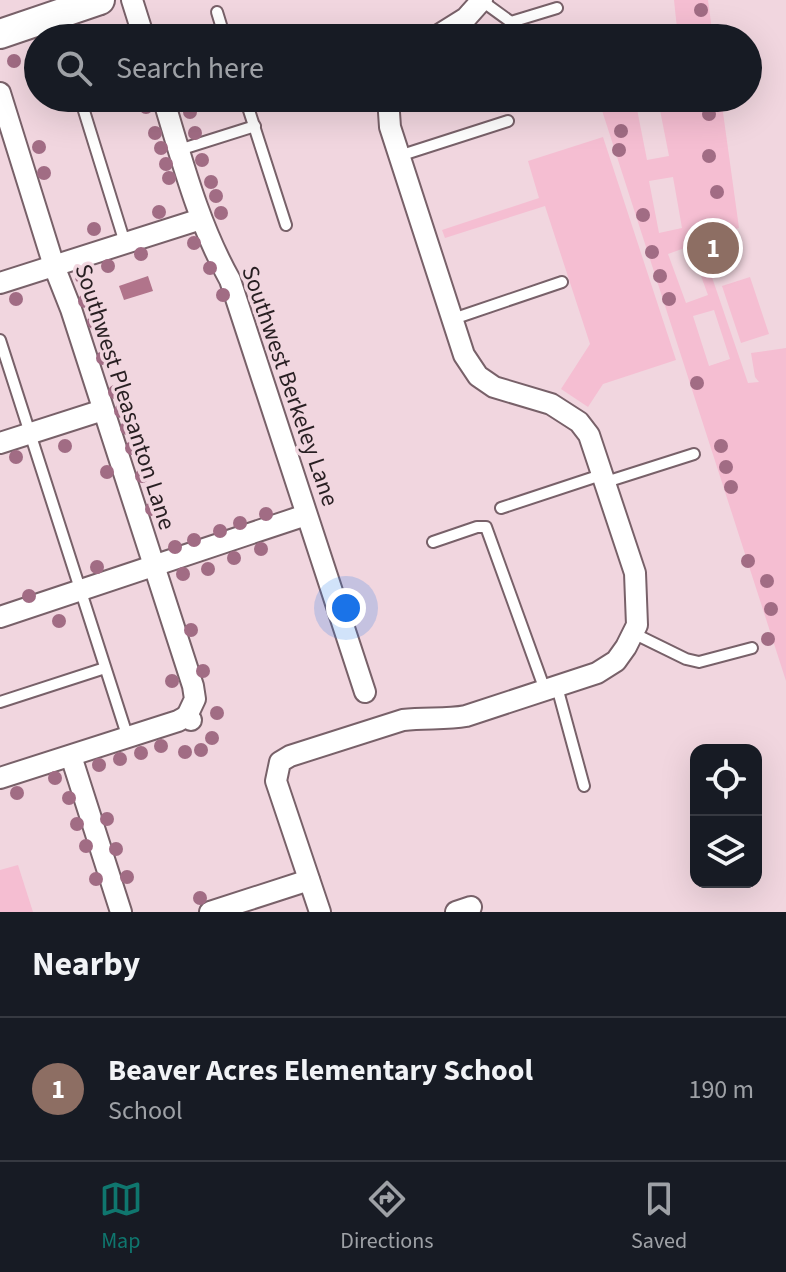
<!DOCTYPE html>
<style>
body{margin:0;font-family:"Source Sans 3",sans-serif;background:#20242c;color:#f1f3f6}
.controls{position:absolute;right:24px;bottom:24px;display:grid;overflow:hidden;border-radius:16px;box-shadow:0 8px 32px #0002}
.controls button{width:72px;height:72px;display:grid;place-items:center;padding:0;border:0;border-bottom:2px solid #363941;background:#171b24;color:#f1f3f6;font:40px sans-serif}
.you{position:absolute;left:346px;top:608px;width:28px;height:28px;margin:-20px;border:6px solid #fff;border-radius:50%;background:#1a73e8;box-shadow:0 0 0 12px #1a73e833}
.badge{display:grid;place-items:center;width:52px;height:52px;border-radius:50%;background:#0f766e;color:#fff;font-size:26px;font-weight:700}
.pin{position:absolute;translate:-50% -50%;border:4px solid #fff;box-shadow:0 2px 8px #0006}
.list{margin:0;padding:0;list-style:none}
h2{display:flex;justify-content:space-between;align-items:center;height:104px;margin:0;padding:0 32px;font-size:34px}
h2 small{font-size:26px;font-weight:400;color:#9ea1a6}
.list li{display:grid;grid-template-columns:52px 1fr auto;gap:24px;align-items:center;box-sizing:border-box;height:144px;padding:0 32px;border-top:2px solid #363941}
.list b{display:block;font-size:30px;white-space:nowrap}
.list p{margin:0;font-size:26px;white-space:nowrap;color:#9ea1a6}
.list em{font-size:26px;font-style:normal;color:#9ea1a6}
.icon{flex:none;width:44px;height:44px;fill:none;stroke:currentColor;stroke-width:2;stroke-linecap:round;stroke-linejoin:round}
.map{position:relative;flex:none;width:786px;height:912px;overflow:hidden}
.search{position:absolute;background:#171b24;box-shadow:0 8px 32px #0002;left:24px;right:24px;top:24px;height:88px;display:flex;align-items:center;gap:20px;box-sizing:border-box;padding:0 28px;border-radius:44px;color:#9ea1a6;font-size:30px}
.sheet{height:248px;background:#171b24}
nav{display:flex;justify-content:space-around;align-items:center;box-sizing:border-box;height:112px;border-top:2px solid #363941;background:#171b24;font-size:22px;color:#9ea1a6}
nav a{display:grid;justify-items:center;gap:4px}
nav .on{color:#0f766e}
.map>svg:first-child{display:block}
.green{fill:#f5bed2;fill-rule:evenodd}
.water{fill:#b1748b}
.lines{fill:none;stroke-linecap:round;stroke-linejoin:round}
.service-casing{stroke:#786169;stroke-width:14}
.minor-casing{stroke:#786169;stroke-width:24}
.secondary-casing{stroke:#786169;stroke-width:32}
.service{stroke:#fff;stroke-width:10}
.minor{stroke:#fff;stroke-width:20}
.secondary{stroke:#fff;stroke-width:28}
.tree{fill:#a16c84}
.labels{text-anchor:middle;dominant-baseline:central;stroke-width:7;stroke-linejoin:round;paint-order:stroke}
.street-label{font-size:24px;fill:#281f22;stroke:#f1d6df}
</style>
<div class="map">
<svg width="786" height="912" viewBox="0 0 786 912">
<rect width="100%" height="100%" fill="#f1d6df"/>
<g class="green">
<polygon points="674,0 708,0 713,38 678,38"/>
<path d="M598 98H721L739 228 699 239 748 383 759 382 755 377 751 353 786 348V681ZM659 105 669 156 647 160 637 109ZM673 177 682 228 659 233 649 181ZM690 246 708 295 686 303 668 254ZM714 310 730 359 709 366 693 316Z"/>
<polygon points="603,137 676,360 603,384 588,407 561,389 590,344 545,206 445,238 442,230 539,198 528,161"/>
<polygon points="750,277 769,334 741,343 722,286"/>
<polygon points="18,865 33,912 0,912 0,870"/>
</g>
<polygon class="water" points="148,276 153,291 124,300 119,286"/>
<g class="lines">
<g class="service-casing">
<g id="service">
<polyline points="482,1 511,22 557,8"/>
<polyline points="217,12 225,38"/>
<polyline points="80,98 125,243"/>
<polyline points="245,98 286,225"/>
<polyline points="179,150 255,126"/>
<polyline points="399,156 508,121"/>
<polyline points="453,319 562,282"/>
<polyline points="0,340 128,738"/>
<polyline points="606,482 694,454"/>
<polyline points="501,508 604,474"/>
<polyline points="433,542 477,527 486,527 545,690"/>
<polyline points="633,633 686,659 699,662 752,648"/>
<polyline points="557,687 584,786"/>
<polyline points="0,702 105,668"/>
</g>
</g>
<g class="minor-casing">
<g id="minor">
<polyline points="132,0 144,38"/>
<polyline points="434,38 466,18 482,0"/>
<polyline points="0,93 54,266 71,309 193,686 195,699 187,716"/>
<path d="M163 98C182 160 198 223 230 280L365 692"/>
<polyline points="0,283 201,219"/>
<polyline points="0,443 103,410"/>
<polyline points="0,617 306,515"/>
<polyline points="71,756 121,912"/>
<polyline points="0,778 178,721 187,716 191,720"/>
<polyline points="210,912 309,880"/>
<path d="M320 912 276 781 280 762 290 756 403 720C425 717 445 720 466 716L597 673 616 661 626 647 637 625 635 573 589 435 579 422 551 404 494 387 478 376 464 355 390 127 388 98"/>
<polyline points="456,912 471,907"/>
</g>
</g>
<g class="secondary-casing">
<polyline id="secondary" points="0,34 100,0"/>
</g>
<use href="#service" class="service"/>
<use href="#minor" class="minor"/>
<use href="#secondary" class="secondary"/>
</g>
<g class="tree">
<circle cx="701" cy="10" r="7"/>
<circle cx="14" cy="61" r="7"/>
<circle cx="146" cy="107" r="7"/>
<circle cx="190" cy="112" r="7"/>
<circle cx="709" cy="114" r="7"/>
<circle cx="621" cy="131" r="7"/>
<circle cx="155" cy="133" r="7"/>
<circle cx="195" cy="133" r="7"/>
<circle cx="39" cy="147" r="7"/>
<circle cx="161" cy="148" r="7"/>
<circle cx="619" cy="150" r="7"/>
<circle cx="709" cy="156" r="7"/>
<circle cx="202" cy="160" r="7"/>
<circle cx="166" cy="164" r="7"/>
<circle cx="44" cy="173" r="7"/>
<circle cx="169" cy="178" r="7"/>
<circle cx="211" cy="182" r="7"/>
<circle cx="717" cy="192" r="7"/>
<circle cx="216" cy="196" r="7"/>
<circle cx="159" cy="212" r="7"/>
<circle cx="221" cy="213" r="7"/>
<circle cx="643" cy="215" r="7"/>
<circle cx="94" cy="229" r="7"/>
<circle cx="194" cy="243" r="7"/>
<circle cx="652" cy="252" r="7"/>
<circle cx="141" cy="254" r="7"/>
<circle cx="108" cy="266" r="7"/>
<circle cx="210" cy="268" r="7"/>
<circle cx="660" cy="276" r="7"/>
<circle cx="82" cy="277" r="7"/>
<circle cx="223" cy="295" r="7"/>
<circle cx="16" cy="299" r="7"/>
<circle cx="669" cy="299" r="7"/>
<circle cx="85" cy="301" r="7"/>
<circle cx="94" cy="322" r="7"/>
<circle cx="103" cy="358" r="7"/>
<circle cx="697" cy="383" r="7"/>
<circle cx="115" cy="392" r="7"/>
<circle cx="121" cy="411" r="7"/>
<circle cx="127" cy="428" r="7"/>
<circle cx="65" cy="446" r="7"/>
<circle cx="721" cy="446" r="7"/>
<circle cx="132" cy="448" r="7"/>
<circle cx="16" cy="457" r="7"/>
<circle cx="726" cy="467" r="7"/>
<circle cx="107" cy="472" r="7"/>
<circle cx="142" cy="476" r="7"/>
<circle cx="731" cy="487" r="7"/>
<circle cx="152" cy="509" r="7"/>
<circle cx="266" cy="514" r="7"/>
<circle cx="240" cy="523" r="7"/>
<circle cx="220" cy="531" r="7"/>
<circle cx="194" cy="540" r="7"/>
<circle cx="175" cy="547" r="7"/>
<circle cx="261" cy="549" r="7"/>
<circle cx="234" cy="558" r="7"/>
<circle cx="748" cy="561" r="7"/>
<circle cx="97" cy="567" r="7"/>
<circle cx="208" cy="569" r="7"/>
<circle cx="183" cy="574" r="7"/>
<circle cx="767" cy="581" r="7"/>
<circle cx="29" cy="596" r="7"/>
<circle cx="771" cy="609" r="7"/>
<circle cx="59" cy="621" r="7"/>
<circle cx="191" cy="630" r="7"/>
<circle cx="768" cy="639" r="7"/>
<circle cx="203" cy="671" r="7"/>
<circle cx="172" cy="681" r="7"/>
<circle cx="217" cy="713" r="7"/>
<circle cx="212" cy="738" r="7"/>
<circle cx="161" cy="746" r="7"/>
<circle cx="201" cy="750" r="7"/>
<circle cx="185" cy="752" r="7"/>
<circle cx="141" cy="753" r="7"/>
<circle cx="120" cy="759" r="7"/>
<circle cx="99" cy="765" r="7"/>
<circle cx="55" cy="778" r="7"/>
<circle cx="17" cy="793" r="7"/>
<circle cx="69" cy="798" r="7"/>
<circle cx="107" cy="819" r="7"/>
<circle cx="77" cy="824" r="7"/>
<circle cx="86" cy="846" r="7"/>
<circle cx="116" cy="849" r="7"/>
<circle cx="127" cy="877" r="7"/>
<circle cx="96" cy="879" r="7"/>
<circle cx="200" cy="898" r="7"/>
</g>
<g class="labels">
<g class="street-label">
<text transform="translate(290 386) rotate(71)">Southwest Berkeley Lane</text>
<text transform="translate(125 397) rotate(72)">Southwest Pleasanton Lane</text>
</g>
</g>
</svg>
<div class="controls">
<button><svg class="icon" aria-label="locate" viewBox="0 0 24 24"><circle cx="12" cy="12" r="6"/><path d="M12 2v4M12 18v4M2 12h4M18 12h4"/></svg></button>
<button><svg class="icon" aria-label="layers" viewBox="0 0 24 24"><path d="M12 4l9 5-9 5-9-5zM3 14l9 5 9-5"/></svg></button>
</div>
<div class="you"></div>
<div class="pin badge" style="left:713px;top:248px;background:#8d6e63">1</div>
<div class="search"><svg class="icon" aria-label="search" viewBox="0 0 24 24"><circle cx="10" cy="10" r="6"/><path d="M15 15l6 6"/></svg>Search here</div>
</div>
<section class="sheet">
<h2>Nearby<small></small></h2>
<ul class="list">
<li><span class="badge" style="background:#8d6e63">1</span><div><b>Beaver Acres Elementary School</b><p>School</p></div><em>190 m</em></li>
</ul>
</section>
<nav>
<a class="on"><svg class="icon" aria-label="map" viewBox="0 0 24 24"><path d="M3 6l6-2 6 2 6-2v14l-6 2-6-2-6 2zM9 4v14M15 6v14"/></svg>Map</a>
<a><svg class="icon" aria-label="directions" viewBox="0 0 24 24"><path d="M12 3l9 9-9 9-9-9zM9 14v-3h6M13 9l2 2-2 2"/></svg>Directions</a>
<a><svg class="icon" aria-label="saved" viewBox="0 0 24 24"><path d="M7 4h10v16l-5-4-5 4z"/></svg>Saved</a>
</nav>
